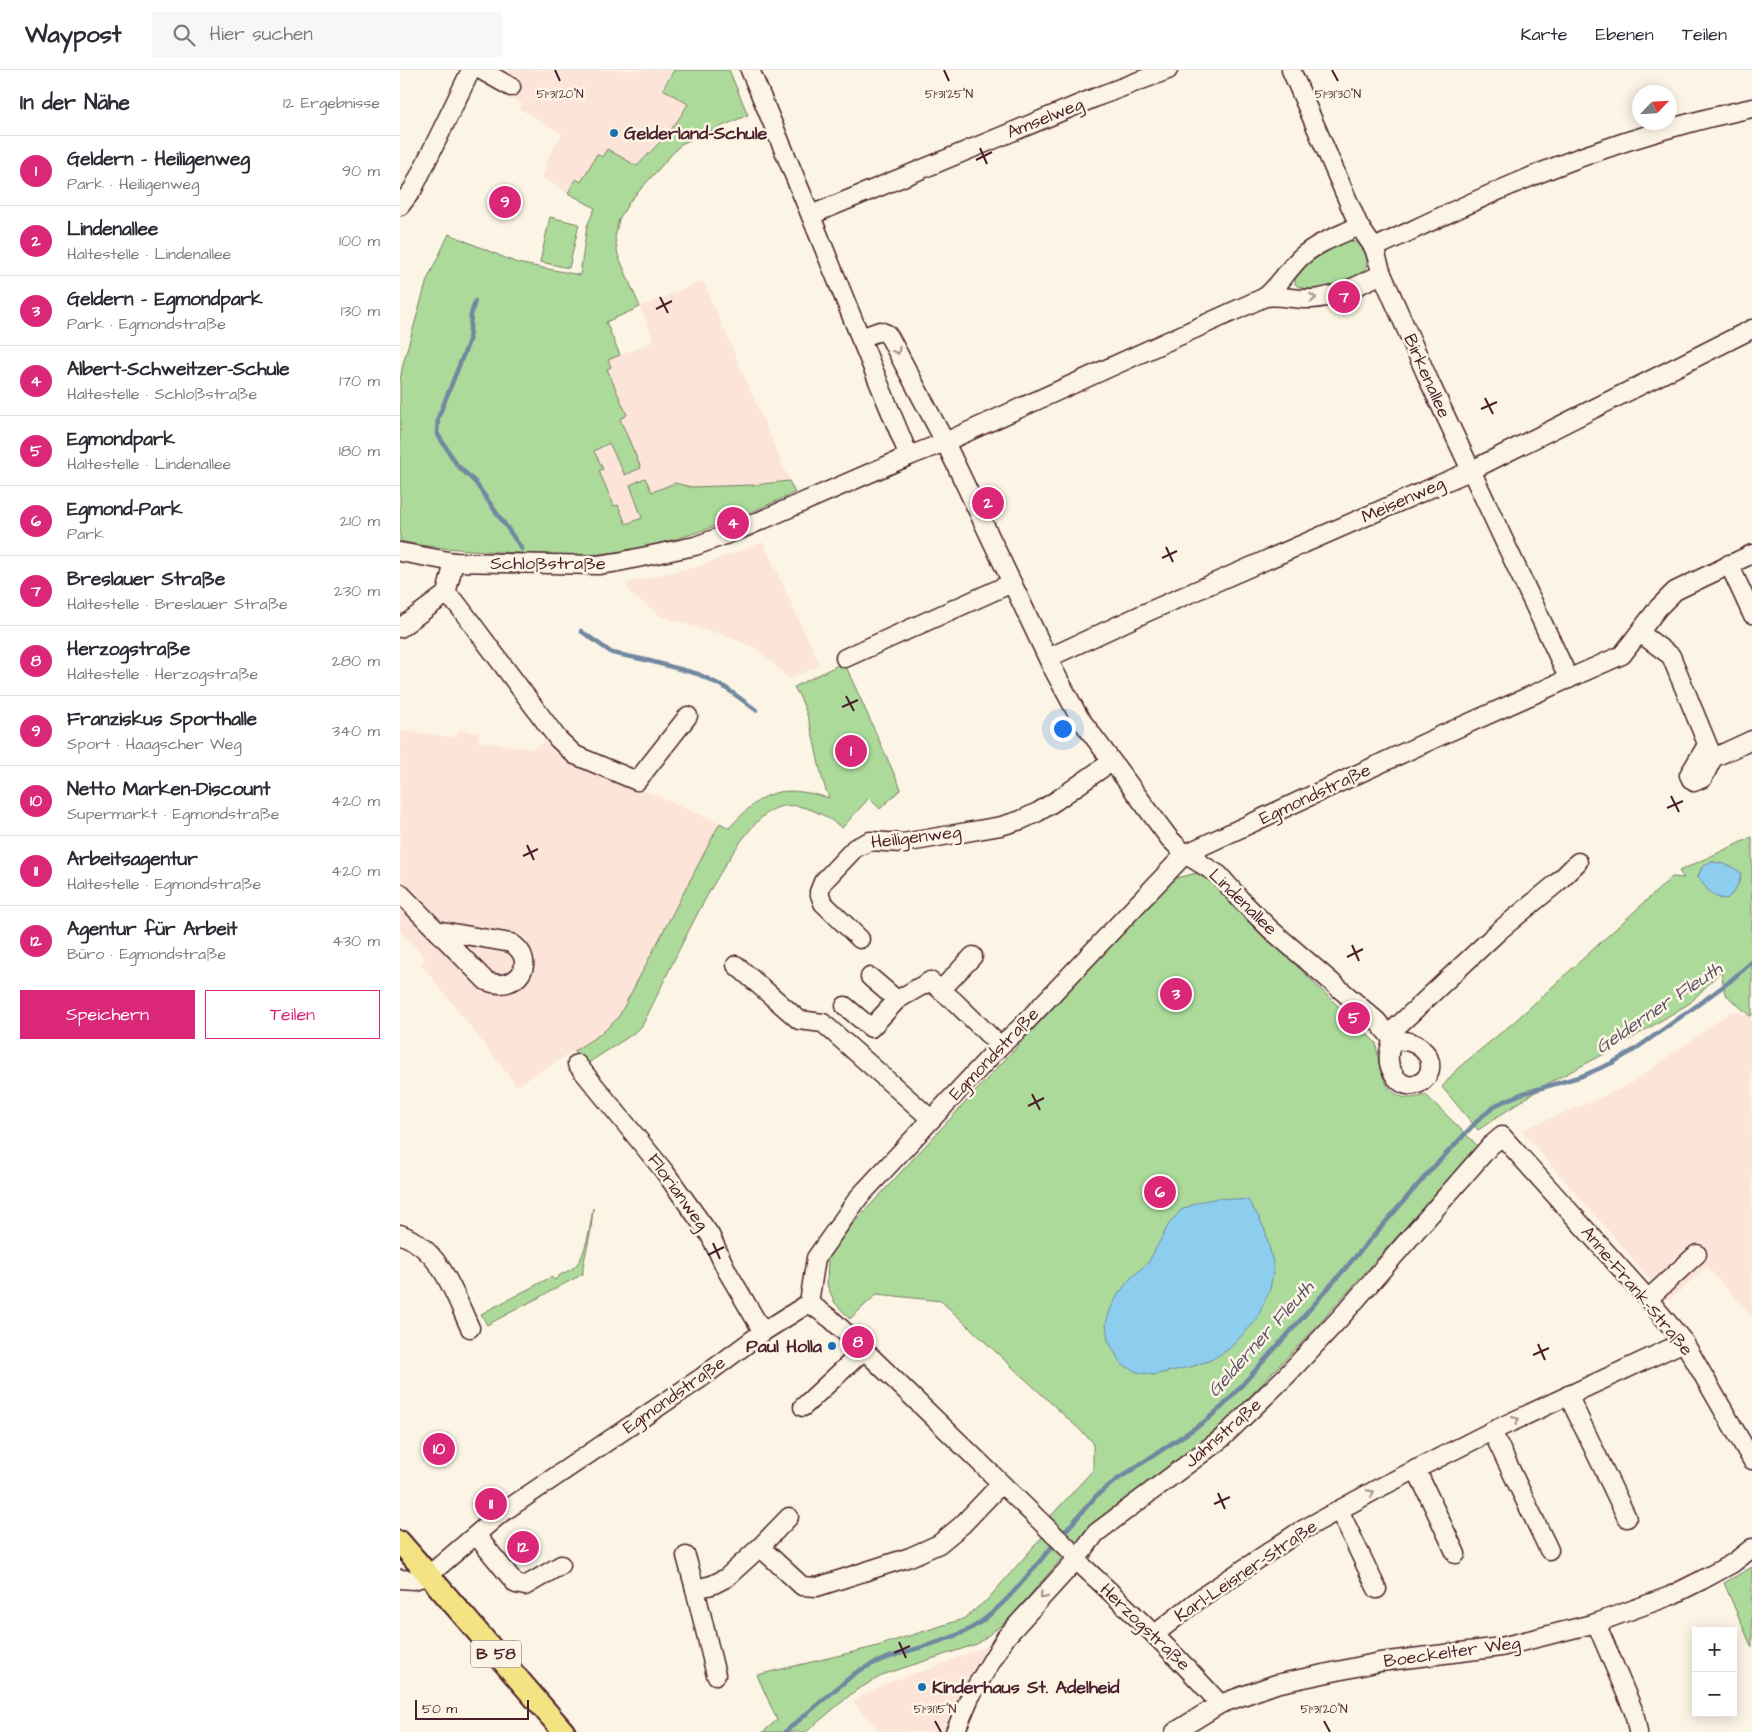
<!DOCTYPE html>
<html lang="de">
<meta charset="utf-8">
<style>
body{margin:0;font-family:"Architects Daughter",sans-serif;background:#f7f7f7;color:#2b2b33}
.controls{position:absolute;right:15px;bottom:15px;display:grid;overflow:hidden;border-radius:0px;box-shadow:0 2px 12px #0003}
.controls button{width:45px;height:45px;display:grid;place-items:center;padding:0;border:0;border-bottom:1px solid #e1e1e2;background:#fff;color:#2b2b33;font:25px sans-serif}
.compass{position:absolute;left:1232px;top:15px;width:45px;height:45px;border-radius:50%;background:#fff;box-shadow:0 2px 12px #0003;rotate:65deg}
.scale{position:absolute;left:15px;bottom:12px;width:114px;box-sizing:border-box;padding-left:5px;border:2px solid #4a1f2b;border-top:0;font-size:14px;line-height:18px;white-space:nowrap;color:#4a1f2b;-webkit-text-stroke:4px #fcf5e5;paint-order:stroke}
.you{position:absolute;left:662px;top:658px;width:18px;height:18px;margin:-12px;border:4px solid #fff;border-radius:50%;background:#1a73e8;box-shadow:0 0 0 8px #1a73e833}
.badge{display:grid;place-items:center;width:32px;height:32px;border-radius:50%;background:#db2777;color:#fff;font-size:16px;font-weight:700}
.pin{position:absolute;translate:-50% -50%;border:2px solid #fff;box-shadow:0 1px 5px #0006}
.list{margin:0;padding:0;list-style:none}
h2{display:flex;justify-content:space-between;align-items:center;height:65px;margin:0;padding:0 20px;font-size:21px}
h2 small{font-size:16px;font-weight:400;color:#7c7c81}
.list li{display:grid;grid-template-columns:32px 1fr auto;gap:15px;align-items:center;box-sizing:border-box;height:70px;padding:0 20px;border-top:1px solid #e1e1e2}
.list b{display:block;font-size:19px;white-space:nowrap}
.list p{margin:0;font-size:16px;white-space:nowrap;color:#7c7c81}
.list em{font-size:16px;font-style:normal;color:#7c7c81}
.actions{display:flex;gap:10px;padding:15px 20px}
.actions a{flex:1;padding:11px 0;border:1px solid #db2777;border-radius:0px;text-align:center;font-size:18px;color:#db2777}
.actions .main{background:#db2777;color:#fff}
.icon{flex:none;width:28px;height:28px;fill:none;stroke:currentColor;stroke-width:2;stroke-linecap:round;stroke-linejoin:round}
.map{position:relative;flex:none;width:1352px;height:1662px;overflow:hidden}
header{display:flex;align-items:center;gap:30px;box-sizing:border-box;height:70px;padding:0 25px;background:#fff;border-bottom:1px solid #e1e1e2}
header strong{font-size:24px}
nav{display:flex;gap:28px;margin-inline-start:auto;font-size:18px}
.search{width:350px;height:45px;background:#f7f7f7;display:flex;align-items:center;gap:12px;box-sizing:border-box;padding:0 18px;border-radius:0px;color:#7c7c81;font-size:19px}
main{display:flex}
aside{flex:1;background:#fff}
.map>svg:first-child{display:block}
.built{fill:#fce5d8}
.green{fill:#abda9a;stroke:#7a7c62;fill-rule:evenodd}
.water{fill:#8dceef;stroke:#7288a1}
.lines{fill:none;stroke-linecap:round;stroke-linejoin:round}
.stream{stroke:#7288a1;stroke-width:4.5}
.minor-casing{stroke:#4a1f2b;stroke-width:21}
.major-casing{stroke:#4a1f2b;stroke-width:25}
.minor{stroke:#fcf5e5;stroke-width:18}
.major{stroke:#f4e382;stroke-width:21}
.oneway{stroke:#a38a88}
.ticks{fill:none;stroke:#4a1f2b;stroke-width:2}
.poi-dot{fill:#1f6fb2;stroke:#fcf5e5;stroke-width:2}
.labels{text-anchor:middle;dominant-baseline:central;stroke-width:5;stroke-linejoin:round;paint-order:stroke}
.shield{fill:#fcf5e5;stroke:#7f5f63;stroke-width:1}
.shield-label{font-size:16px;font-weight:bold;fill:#4a1f2b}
.street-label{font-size:18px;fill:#4a1f2b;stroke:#fcf5e5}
.poi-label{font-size:18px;font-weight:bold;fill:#4a1f2b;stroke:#fcf5e5;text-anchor:start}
.water-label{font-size:19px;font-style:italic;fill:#5e5466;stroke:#fcf5e5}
.ticks-label{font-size:12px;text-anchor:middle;fill:#4a1f2b;stroke:#fcf5e5;stroke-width:5;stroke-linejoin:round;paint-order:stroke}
</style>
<header>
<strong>Waypost</strong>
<div class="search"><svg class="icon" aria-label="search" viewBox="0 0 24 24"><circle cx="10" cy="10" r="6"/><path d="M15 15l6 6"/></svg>Hier suchen</div>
<nav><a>Karte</a><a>Ebenen</a><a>Teilen</a></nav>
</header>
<main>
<aside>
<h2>In der Nähe<small>12 Ergebnisse</small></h2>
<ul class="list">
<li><span class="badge">1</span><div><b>Geldern - Heiligenweg</b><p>Park · Heiligenweg</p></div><em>90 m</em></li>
<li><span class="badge">2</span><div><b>Lindenallee</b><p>Haltestelle · Lindenallee</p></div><em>100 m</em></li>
<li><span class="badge">3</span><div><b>Geldern - Egmondpark</b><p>Park · Egmondstraße</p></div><em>130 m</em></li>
<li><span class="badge">4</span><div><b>Albert-Schweitzer-Schule</b><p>Haltestelle · Schloßstraße</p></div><em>170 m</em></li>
<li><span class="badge">5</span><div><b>Egmondpark</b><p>Haltestelle · Lindenallee</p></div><em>180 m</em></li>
<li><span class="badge">6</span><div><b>Egmond-Park</b><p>Park</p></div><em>210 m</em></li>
<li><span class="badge">7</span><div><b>Breslauer Straße</b><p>Haltestelle · Breslauer Straße</p></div><em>230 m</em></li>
<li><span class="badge">8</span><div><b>Herzogstraße</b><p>Haltestelle · Herzogstraße</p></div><em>280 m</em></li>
<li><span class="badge">9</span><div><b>Franziskus Sporthalle</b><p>Sport · Haagscher Weg</p></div><em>340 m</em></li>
<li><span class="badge">10</span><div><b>Netto Marken-Discount</b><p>Supermarkt · Egmondstraße</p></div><em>420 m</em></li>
<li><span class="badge">11</span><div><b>Arbeitsagentur</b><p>Haltestelle · Egmondstraße</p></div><em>420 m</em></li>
<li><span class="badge">12</span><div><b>Agentur für Arbeit</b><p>Büro · Egmondstraße</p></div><em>430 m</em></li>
</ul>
<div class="actions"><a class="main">Speichern</a><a>Teilen</a></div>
</aside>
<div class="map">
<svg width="1352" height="1662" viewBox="0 0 1352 1662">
<rect width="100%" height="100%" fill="#fcf5e5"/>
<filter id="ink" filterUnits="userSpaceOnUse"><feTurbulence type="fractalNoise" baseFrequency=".02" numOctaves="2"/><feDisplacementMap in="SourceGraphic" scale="10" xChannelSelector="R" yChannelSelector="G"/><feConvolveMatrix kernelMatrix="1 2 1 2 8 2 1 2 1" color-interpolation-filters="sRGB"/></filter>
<g filter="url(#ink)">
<g class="built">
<polygon points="111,0 274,0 263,19 288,33 280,49 270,61 237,96 197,84 181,112 176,110 168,123 142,107 148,96 144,94 162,64 120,39 122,34 98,19"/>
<polygon points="303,211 395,423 326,452 287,466 219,481 205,483 190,362 208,290 254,271 240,237"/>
<polygon points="363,472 420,595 389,609 373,593 355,578 321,564 301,559 261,546 232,525 228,518 227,515 229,512 299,496"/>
<polygon points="0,660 56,668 58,660 79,663 78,671 133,679 149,668 161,685 320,753 218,948 202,963 117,1016 20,893 26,889 0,860"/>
<polygon points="1332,941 1350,946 1352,945 1352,1246 1307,1197 1269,1231 1121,1060 1194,1031 1230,1014"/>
<polygon points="587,1576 545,1662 476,1662 476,1657 453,1633 464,1624 492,1611 529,1599"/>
</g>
<g class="green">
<path d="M274 0H329L348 45 281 74 230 131 219 149 215 168 218 185 240 237 206 252 220 285 208 290 211 297 207 299 227 345 220 349 241 398 225 405 209 373 194 381 203 399 199 401 214 436 218 435 226 454 242 448 230 415 245 408 252 422 275 413 291 417 353 415 389 411 395 423C329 452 258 482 185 485 156 486 127 483 98 482 65 479 32 479 0 471V310L3 294 27 210 49 164 117 193 180 205 187 156 195 138 168 123 176 109 181 112 197 84 202 87 207 79 237 96C256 76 275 58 288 34L263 19Z"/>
<polygon points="150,147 179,154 169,198 140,192"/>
<path d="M947 170C956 172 962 174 965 183 968 191 968 199 961 205 950 214 906 226 895 214 895 189 929 178 947 170Z"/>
<path d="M444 592 501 719 480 739 469 728 442 758C426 745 401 731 379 737 335 748 265 912 242 956L236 962 185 995 174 981 202 963 218 948 320 753 329 758C364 720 379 714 429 728 414 692 416 651 394 617Z"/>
<path d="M1352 767V945L1350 946 1325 924 1321 901 1290 933 1214 979 1147 1014 1078 1060 1042 1017 1058 998 1114 952 1272 807 1284 808 1279 801ZM1310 792C1326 793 1331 796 1341 809L1332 824 1321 829 1309 821 1298 807 1302 797Z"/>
<path d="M801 802 976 973C980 1004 986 1038 1026 1025L1078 1076 918 1255 837 1340 813 1362 692 1456 677 1475 650 1447 693 1400V1372L541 1231 477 1224 450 1249 435 1233 427 1215 428 1188 440 1168 772 809Z"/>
<path d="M193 1138 191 1160 183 1196V1204L87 1255 81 1244 151 1207 155 1210C161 1202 171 1202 177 1194 186 1184 191 1152 193 1138Z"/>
<polygon points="643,1466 664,1486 608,1550 577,1574 485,1604 455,1621 406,1662 363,1662 377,1650 357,1605 474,1577 563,1549 587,1530"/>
<polygon points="1352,1497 1352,1578 1324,1513"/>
</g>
<g class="water">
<path d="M1310 792C1320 792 1334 796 1341 803 1340 814 1334 822 1327 829 1313 829 1305 817 1298 807L1302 797Z"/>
<polygon points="818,1128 848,1130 858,1146 865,1160 874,1197 870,1219 856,1251 829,1279 811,1290 794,1296 754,1305 737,1302 721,1294 708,1270 706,1253 711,1238 719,1223 732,1207 748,1193 769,1154 781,1140 799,1132"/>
</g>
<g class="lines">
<g class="stream">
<polyline points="75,231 71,245 69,271 38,348 37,363 57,395 75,412 122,479"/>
<polyline points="181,561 212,583 246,590 298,604 326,618 356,640"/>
<polyline points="662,1465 697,1425 715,1411 804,1352 823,1336 897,1254 1029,1102 1080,1048 1098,1034 1121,1024 1182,1006 1212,993 1234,980 1299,934 1329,912 1352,892"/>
<path d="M385 1662 454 1604C490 1581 531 1579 568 1560 602 1542 631 1500 657 1471"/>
</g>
<g class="minor-casing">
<g id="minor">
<polyline points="81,0 111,17"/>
<path d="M350 0C405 128 455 257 509 386"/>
<polyline points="891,0 959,156 974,178 982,204 1030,313 1169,609"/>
<polyline points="0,136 13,119 71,0"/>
<polyline points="411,145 699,26 768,0"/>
<path d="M974 178C1043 146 1112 112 1184 86 1239 66 1295 50 1352 38"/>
<path d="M865 227C879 216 888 199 901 187 918 172 940 165 959 156"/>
<polyline points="460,268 480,261 487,264 490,268 545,372 652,597 679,647 769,768 785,784 819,805 841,830 870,859 977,951 993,970"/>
<path d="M0 482 54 492 198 495 218 492 295 476 339 460 509 386 545 372 865 227C881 225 896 230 912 229 938 227 958 215 982 204"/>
<polyline points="1329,494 1352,544"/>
<polyline points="46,524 58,535 158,669 175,685 237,711 288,646"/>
<polyline points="0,558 46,524 54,492"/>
<polyline points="1240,563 1271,586 1313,688"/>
<polyline points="445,588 612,513"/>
<polyline points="648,588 745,543 1070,401 1352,259"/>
<polyline points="1307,675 1289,705 1291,709 1294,712 1303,708 1313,688 1352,670"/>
<path d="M0 823 86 911C118 924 139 890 111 873L36 860"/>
<polyline points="460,869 423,833 419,822 423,812 455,778 470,771 502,773 521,770 601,756 621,750 638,742 657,730 711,692"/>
<polyline points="336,895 399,950 423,953 531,1049"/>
<polyline points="470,907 497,930 530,911 554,931 600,976"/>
<polyline points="541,920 573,886"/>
<polyline points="445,936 471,958 497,930"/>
<polyline points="989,964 1100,860 1157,813 1178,792"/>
<path d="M993 970C1004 970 1015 972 1022 979 1047 1002 1009 1033 993 1003 986 992 988 981 993 970Z"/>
<polyline points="177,994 264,1101 310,1165 327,1201 363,1262"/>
<path d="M0 1164C41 1180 53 1221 70 1258"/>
<polyline points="1248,1229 1297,1184"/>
<polyline points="409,1233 416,1188 459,1127 600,976 620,958 785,784 1042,665 1222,585 1258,538 1275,521 1352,484"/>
<path d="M409 1233 431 1249 464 1280 672 1482 676 1490C726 1536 775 1583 820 1634"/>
<polyline points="1168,1325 1227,1448"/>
<polyline points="403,1337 464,1280"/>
<polyline points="1092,1361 1149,1480"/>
<polyline points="1016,1399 1056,1484"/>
<polyline points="939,1440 977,1519"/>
<polyline points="76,1465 116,1514 125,1516 161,1495"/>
<polyline points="360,1477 389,1447"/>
<polyline points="286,1486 295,1519"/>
<polyline points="0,1509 14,1510 29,1505 100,1444 301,1308 363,1262 409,1233"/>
<polyline points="1196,1553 1234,1642 1238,1662"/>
<polyline points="755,1564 802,1527 897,1463 981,1417 1092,1361 1284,1272"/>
<polyline points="316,1605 295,1519 312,1515 326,1508 360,1477 402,1516 417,1517 510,1487 539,1474 562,1455 601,1414"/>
<polyline points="555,1662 570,1627 606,1567 676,1490 696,1463 821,1369 886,1306 941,1247 1090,1076 1102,1066 1248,1229 1284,1272 1352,1390"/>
<polyline points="775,1662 820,1634 876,1614 980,1592 1101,1577 1196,1553 1270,1526 1302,1510 1333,1493 1352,1478"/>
</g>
</g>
<g class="major-casing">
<polyline id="major" points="0,1472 164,1662"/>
</g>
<use href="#minor" class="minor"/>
<use href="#major" class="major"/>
</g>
<defs><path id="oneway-chevron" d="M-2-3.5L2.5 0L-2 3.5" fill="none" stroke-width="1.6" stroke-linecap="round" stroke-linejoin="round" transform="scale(1.25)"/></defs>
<g class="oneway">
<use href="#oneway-chevron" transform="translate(913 228) rotate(-4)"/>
<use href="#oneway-chevron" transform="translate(497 281) rotate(61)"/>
<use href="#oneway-chevron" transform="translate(1116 1350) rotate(-25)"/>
<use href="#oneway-chevron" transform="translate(971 1423) rotate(-28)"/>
<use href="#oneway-chevron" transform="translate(643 1526) rotate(132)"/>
</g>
</g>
<path class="ticks" d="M155 0 160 11M544 0 549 11M932 0 938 11M580 78 587 94M576 90 592 82M260 227 268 243M256 239 272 231M1085 328 1093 344M1081 339 1097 332M766 477 773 492M762 488 777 481M446 626 454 641M442 637 458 630M1271 726 1279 742M1267 738 1283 731M127 775 134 790M123 786 138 779M952 875 959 891M947 887 963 879M632 1024 640 1040M628 1036 644 1028M313 1173 320 1189M308 1185 324 1177M1138 1274 1145 1290M1133 1285 1149 1278M818 1423 825 1439M814 1434 830 1427M499 1572 506 1588M494 1583 510 1576M535 1651 541 1662M924 1651 930 1662"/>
<g class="poi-dot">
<circle cx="214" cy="63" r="5"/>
<circle cx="432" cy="1276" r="5"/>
<circle cx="522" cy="1617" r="5"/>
</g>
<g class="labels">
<rect class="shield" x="71" y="1570.5" width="50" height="27" rx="4"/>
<g class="shield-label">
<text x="96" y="1584">B 58</text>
</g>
<g class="street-label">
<text transform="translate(645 48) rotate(-22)">Amselweg</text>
<text transform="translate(1027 306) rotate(66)">Birkenallee</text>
<text transform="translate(1003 430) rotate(-24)">Meisenweg</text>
<text x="148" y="493">Schloßstraße</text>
<text transform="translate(915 724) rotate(-25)">Egmondstraße</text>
<text transform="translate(516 767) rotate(-7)">Heiligenweg</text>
<text transform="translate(843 832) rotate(44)">Lindenallee</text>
<text transform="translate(594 984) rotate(-46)">Egmondstraße</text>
<text transform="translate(278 1122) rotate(54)">Florianweg</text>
<text transform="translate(1237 1221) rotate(50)">Anne-Frank-Straße</text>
<text transform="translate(274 1325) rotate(-35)">Egmondstraße</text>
<text transform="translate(823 1363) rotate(-41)">Jahnstraße</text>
<text transform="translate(846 1501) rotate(-34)">Karl-Leisner-Straße</text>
<text transform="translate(745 1557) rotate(44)">Herzogstraße</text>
<text transform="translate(1052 1582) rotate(-8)">Boeckelter Weg</text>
</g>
<g class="poi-label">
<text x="224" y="63">Gelderland-Schule</text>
<text x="422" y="1276" text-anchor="end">Paul Holla</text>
<text x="532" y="1617">Kinderhaus St. Adelheid</text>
</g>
<g class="water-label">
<text transform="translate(1259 938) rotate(-34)">Gelderner Fleuth</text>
<text transform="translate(861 1269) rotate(-48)">Gelderner Fleuth</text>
</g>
</g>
<g class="ticks-label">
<text x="160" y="28">51°31'20"N</text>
<text x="549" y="28">51°31'25"N</text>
<text x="938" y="28">51°31'30"N</text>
<text x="535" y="1643">51°31'15"N</text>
<text x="924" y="1643">51°31'20"N</text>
</g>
</svg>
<div class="controls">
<button>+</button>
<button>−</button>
</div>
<svg class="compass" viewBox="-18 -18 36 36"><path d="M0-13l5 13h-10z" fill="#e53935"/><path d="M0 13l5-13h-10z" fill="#7c7c81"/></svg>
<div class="scale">50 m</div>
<div class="you"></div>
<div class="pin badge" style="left:451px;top:681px">1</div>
<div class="pin badge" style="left:588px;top:433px">2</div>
<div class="pin badge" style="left:776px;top:924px">3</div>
<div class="pin badge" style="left:333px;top:453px">4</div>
<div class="pin badge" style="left:954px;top:948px">5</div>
<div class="pin badge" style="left:760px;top:1122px">6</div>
<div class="pin badge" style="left:944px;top:227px">7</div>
<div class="pin badge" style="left:458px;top:1272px">8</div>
<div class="pin badge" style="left:105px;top:132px">9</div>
<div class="pin badge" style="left:39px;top:1379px">10</div>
<div class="pin badge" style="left:91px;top:1434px">11</div>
<div class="pin badge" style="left:123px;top:1477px">12</div>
</div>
</main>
